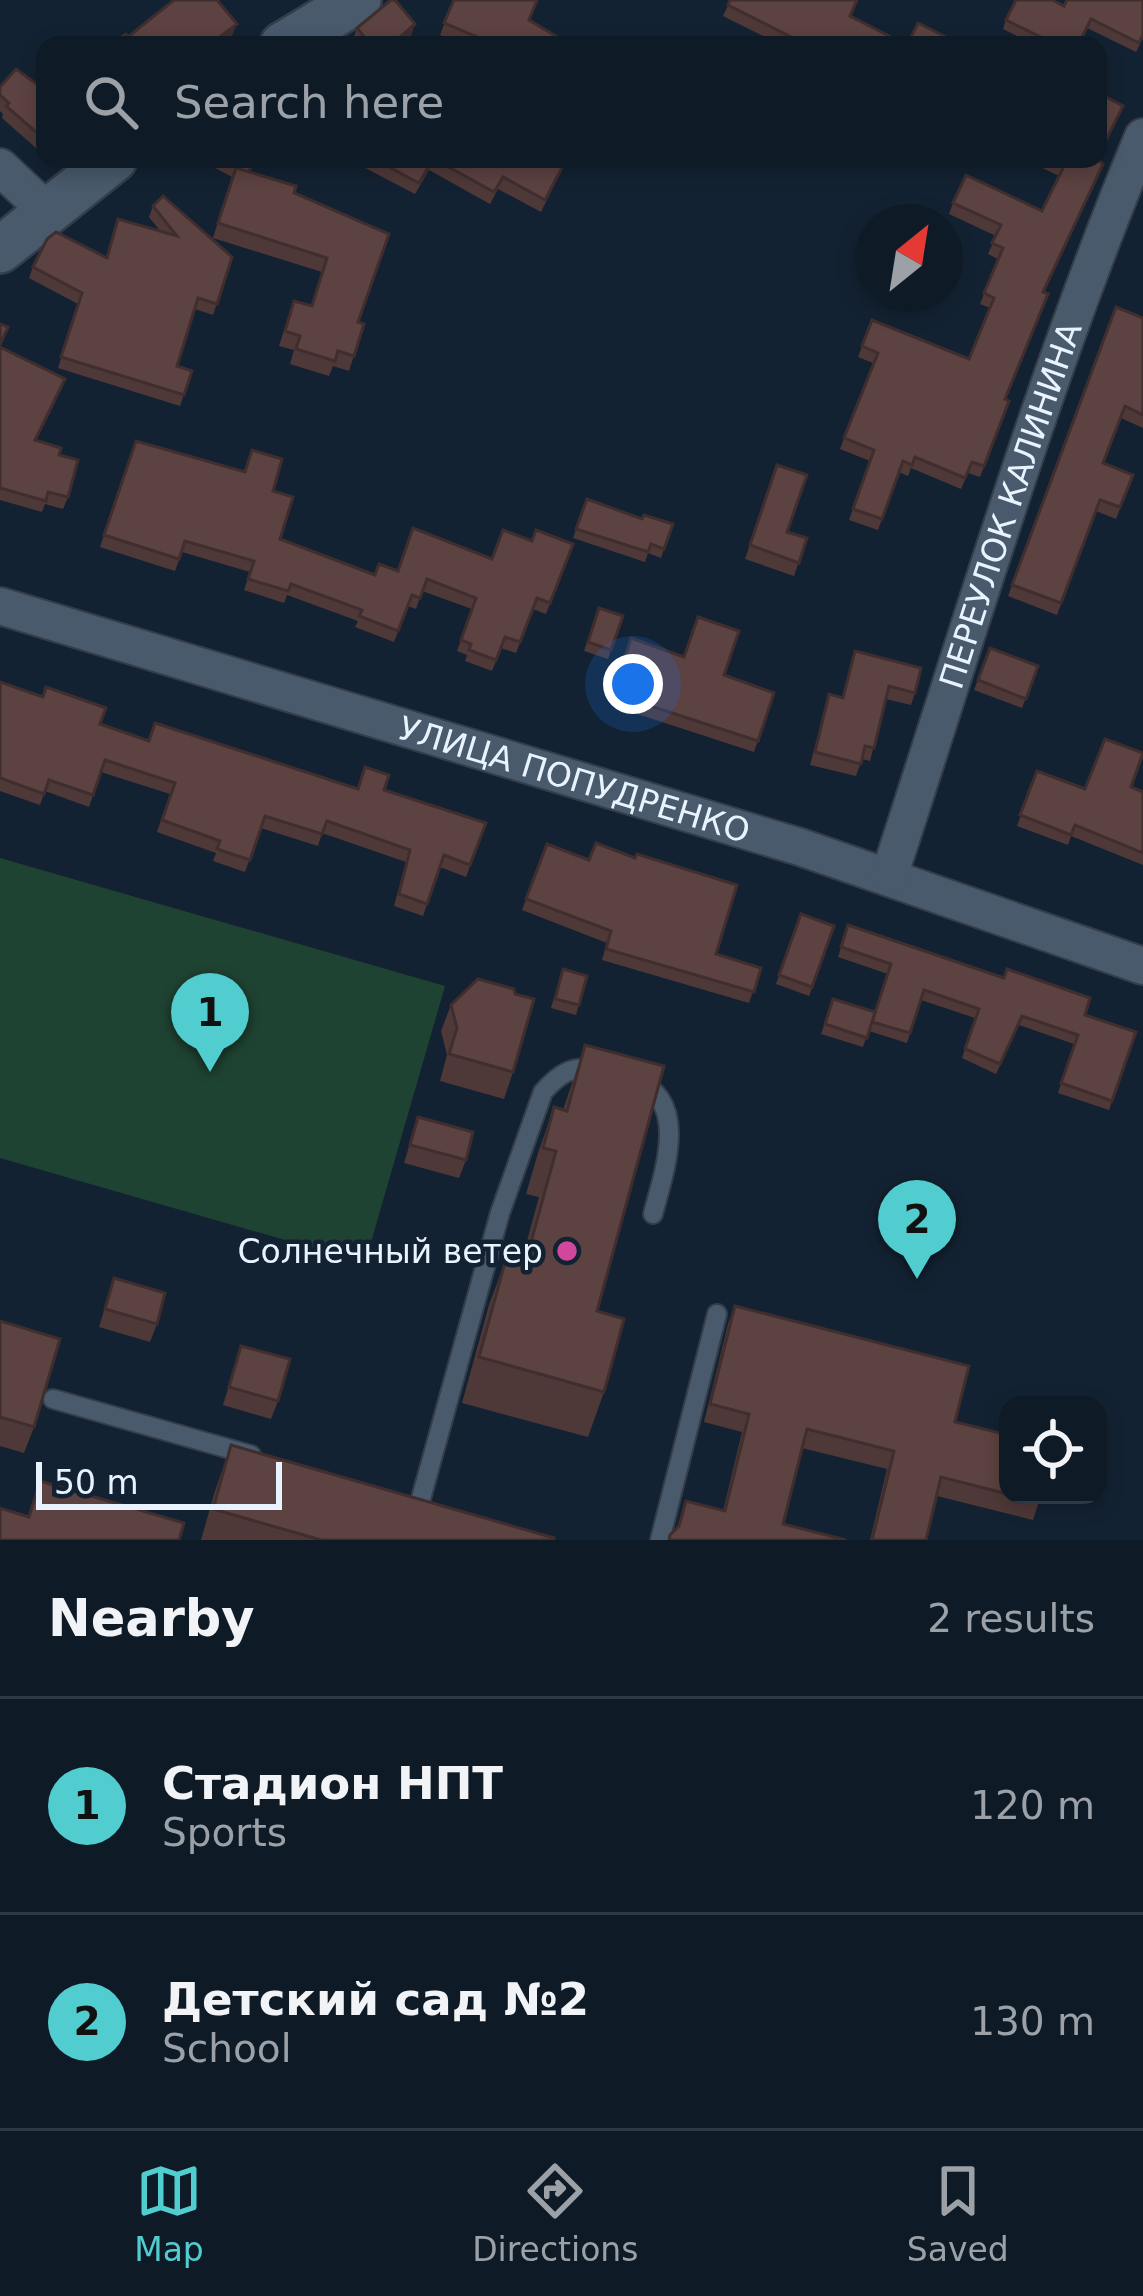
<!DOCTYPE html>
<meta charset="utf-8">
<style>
body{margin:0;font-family:"DejaVu Sans",sans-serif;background:#1c2732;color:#f1f3f6}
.controls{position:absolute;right:36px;bottom:36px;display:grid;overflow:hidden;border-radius:24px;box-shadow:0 6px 18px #0003}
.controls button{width:108px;height:108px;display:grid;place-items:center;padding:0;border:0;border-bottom:3px solid #2e3843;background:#0e1a26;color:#f1f3f6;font:60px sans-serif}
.compass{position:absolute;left:855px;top:204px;width:108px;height:108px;border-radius:50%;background:#0e1a26;box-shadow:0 6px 18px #0003;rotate:30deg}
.scale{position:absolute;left:36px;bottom:30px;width:246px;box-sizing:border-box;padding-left:12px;border:6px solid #e9f3fe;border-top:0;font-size:33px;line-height:42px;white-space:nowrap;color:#e9f3fe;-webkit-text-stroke:9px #132232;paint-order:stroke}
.you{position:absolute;left:633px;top:684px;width:42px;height:42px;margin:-30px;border:9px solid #fff;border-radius:50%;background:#1a73e8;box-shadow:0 0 0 18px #1a73e833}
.badge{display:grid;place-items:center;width:78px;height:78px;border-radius:50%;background:#52cdcf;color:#111;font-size:39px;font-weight:700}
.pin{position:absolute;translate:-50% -99px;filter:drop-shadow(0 3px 6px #0008)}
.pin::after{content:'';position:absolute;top:63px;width:42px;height:36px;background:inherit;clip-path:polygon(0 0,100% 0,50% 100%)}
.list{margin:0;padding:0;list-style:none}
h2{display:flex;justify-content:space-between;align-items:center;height:156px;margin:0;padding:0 48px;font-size:51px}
h2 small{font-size:39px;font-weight:400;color:#9ba1a7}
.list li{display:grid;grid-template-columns:78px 1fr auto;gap:36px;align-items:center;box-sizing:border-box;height:216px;padding:0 48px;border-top:3px solid #2e3843}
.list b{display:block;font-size:45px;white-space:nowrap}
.list p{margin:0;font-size:39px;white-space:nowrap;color:#9ba1a7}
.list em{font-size:39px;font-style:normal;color:#9ba1a7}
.icon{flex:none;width:66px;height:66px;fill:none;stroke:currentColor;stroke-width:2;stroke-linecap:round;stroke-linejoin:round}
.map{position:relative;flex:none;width:1143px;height:1540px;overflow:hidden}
.search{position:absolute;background:#0e1a26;box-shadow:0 6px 18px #0003;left:36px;right:36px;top:36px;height:132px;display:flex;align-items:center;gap:30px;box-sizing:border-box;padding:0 42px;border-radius:24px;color:#9ba1a7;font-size:45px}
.sheet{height:588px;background:#0e1a26}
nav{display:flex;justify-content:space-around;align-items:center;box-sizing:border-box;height:168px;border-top:3px solid #2e3843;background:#0e1a26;font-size:33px;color:#9ba1a7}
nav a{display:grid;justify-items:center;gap:6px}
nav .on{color:#52cdcf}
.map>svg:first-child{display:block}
.green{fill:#1f4332}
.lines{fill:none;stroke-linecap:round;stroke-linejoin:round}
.service-casing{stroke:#343e4b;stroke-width:22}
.minor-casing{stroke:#343e4b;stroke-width:40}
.tertiary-casing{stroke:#343e4b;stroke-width:50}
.service{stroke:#495a6c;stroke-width:18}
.minor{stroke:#495a6c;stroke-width:36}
.tertiary{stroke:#495a6c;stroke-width:45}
.wall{fill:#4f3938}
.shaded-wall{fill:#402e2e}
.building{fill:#5c4241;stroke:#402e2e;stroke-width:3}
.hotel-dot{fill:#d1479c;stroke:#132232;stroke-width:4.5}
.labels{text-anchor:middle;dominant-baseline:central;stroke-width:9;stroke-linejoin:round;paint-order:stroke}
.street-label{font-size:33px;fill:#e9f3fe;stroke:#132232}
.poi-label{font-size:33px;fill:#e9f3fe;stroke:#132232;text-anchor:end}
</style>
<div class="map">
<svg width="1143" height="1540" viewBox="0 0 1143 1540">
<rect width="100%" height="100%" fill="#132232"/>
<polygon class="green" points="0,858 445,986 365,1263 0,1158"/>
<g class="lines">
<g class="service-casing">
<g id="service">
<path d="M636 1081C690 1101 664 1172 653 1214"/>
<polyline points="53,1399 251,1455"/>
<path d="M420 1502 500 1213 543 1092C560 1073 572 1065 598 1070"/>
<polyline points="660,1540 717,1314"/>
</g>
</g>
<g class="minor-casing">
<g id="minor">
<polyline points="0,167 47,211"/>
<path id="s1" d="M0 606 800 847 1143 966"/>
<path id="s2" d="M889 876C970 629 1043 377 1143 137"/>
</g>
</g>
<g class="tertiary-casing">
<g id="tertiary">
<polyline points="283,45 358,0"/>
<polyline points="0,250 114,159"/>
</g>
</g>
<use href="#service" class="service"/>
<use href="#minor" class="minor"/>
<use href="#tertiary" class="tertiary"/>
</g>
<g class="wall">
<polygon points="454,0 529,21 571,45 464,45 440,35"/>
<polygon points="728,0 857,0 851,17 907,45 962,45 781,45 723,16 730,1"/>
<polygon points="1143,0 1143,38 1136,52 1087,28 1079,45 1035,45 1003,29 1006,20 1064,6"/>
<polygon points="357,28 411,36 400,45 357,45 353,40"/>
<polygon points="0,87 45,90 45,156 2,118 3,114 0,111"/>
<polygon points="1119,117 1097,161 1103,164 1099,175 1044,292 1005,400 1009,401 980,477 968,473 961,489 911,468 908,476 899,472 878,530 849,520 870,461 840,449 873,363 858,357 872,320 969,359 990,308 980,304 998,259 988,254 996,236 949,214 953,203 1042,211 1059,176 1028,161 1028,159 1098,159"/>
<polygon points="217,159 257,159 250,172 389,234 358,322 364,324 349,371 333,366 329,376 290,364 294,350 279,346 289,315 311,306 322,272 213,238 232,177 215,168 218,160"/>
<polygon points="348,159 564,159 561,171 541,212 498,189 490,204 429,170 415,194"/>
<polygon points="153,206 232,257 213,315 195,309 177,366 192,371 180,406 58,368 78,304 29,278 33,267 106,258 161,232 149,217"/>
<polygon points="1116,307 1143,318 1143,428 1121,418 1103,463 1133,475 1116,519 1096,511 1057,615 1008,596"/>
<polygon points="0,324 0,347 61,390 36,441 59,455 68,497 63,509 45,504 42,512 0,500"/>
<polygon points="136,441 273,491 280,539 375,575 492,559 532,541 573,544 546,614 533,609 516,653 501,648 492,671 465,661 467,655 457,651 472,609 422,591 416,609 408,606 394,642 355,627 358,621 287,595 284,603 244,590 250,572 182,552 175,571 100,547"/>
<polygon points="777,465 787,532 807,538 794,576 745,559"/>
<polygon points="587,499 664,549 661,558 648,553 645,562 573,538"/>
<polygon points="599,608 611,650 608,659 584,651"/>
<polygon points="631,638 774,693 754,752 619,708 628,684 616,680"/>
<polygon points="990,648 1038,666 1022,708 974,690"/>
<polygon points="855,651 915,693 911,705 886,699 870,761 862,759 856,776 810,765 829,694 842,698"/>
<polygon points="0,682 100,724 149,741 358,789 384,790 486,823 466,877 440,867 423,916 394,906 406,862 322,833 318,846 261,828 245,872 213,861 216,853 157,832 170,794 101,772 89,807 45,791 40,805 0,791"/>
<polygon points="1037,771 1085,789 1131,787 1143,792 1143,865 1071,836 1068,845 1017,826"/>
<polygon points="547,844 716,954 761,968 749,1003 602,960 607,943 522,910"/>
<polygon points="801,914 834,926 809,996 776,984"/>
<polygon points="848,925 1085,1015 1136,1032 1109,1110 1058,1093 1074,1044 1019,1025 996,1074 962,1058 975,1018 921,1000 907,1043 869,1031 888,974 838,957"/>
<polygon points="587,976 576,1015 551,1008 560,978"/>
<polygon points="833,999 875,1012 863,1047 821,1034"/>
<polygon points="451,1005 513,1072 504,1099 440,1081 447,1055 441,1031"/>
<polygon points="585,1045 597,1311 604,1392 588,1437 462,1403 489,1305 506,1259 521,1263 539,1197 526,1194 538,1153 554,1107 563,1110"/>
<polygon points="418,1117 466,1160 459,1178 404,1163"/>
<polygon points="114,1278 157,1324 150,1342 99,1327"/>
<polygon points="735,1306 955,1422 1041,1495 1033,1520 937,1496 926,1540 870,1540 887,1469 802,1448 783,1524 677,1529 686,1501 723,1511 742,1432 704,1422 728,1324"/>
<polygon points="0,1321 34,1427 24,1453 0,1446"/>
<polygon points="241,1346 278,1401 271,1419 223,1405"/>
<polygon points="231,1445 554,1540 201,1540 215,1491"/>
</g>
<g class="shaded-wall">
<polygon points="237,24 232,36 221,45 209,45"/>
<polygon points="415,24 411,36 400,45 391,45"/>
</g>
<g class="building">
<polygon points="174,0 217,0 237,24 209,45 110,45 126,34 128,37"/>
<polygon points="391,0 395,0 415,24 391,45 371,45 357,28"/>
<polygon points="454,0 537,0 529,20 571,45 480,45 482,39 444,23"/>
<polygon points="730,0 857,0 850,16 907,45 918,23 962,45 807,45 728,5"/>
<polygon points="1016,0 1052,0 1064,6 1067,0 1143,0 1143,35 1139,43 1091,19 1078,45 1057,45 1006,20"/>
<polygon points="16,69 45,90 45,140 6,106 9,103 0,95 0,87"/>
<polygon points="1098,93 1123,106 1098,156"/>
<polygon points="220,159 255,159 248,172 236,168"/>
<polygon points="374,159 433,159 419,183"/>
<polygon points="434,159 564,159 566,160 545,200 503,177 494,192"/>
<polygon points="1050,159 1097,159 1103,164 1043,292 1048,294 1005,399 1009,401 984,466 972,462 965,478 915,457 912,465 903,461 882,519 853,509 874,450 844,438 878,353 862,346 872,320 969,359 994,298 984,293 1003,248 992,243 1001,225 953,203 966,175 1042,211 1064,166"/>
<polygon points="236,168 296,186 294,193 389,234 358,322 364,324 354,356 338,351 335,361 296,349 300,336 285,331 294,301 312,306 327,258 218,223"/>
<polygon points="163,196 232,257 217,304 198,298 177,366 192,371 184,395 61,357 82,293 33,267 47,239 56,232 107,258 118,219 177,236 153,206"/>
<polygon points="1116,307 1143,318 1143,415 1125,406 1103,463 1133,475 1120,507 1100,500 1061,603 1012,585"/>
<polygon points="0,324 8,327 0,345"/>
<polygon points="0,347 65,379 35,440 61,448 59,455 78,460 68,497 48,492 46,501 0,488"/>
<polygon points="136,441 245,472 252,450 282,459 273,491 293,497 280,539 375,575 379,564 398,571 413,528 492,559 503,530 532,541 536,530 573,544 550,603 537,598 520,642 505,637 496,660 469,650 471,644 461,640 476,598 427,579 420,598 412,595 398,631 359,616 362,610 291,584 288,591 248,579 254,561 185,541 179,559 104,535"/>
<polygon points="777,465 807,475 787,532 807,538 799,563 750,545"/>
<polygon points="587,499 642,519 644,515 673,524 664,549 651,544 648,552 576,529"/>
<polygon points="599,608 623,616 611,650 588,642"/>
<polygon points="698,617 739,631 724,675 774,693 758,741 623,697 632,673 621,669 631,638 684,657"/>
<polygon points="990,648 1038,666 1026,699 978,680"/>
<polygon points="855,651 921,668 915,693 889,686 874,748 865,746 861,764 815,752 829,694 843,698"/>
<polygon points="0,682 43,697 46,687 106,708 100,724 149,741 155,723 358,789 365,767 389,775 384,790 486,823 470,865 444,855 427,904 399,894 410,850 327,821 322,834 265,816 250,860 217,849 220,841 162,820 175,783 105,760 93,795 49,780 44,794 0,778"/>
<polygon points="1105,739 1143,753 1131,787 1143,792 1143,853 1075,825 1071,835 1020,815 1037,771 1085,789"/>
<polygon points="596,843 635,858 637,854 737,885 716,954 761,968 754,992 606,949 611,931 526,899 547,844 589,860"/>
<polygon points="801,914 834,926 812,987 779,975"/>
<polygon points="848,925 1004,978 1007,969 1090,998 1085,1015 1136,1032 1112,1101 1061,1083 1078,1035 1022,1016 1000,1064 965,1049 979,1009 924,990 910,1033 872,1022 891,964 841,947"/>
<polygon points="563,969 587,976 579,1005 555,999"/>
<polygon points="478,979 514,989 515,994 534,999 513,1072 449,1054 457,1028 451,1005"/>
<polygon points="833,999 875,1012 867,1038 825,1024"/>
<polygon points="585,1045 664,1066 597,1311 624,1319 604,1392 479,1357 506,1259 525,1264 556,1151 543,1148 554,1107 567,1111"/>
<polygon points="418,1117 473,1132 466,1160 410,1145"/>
<polygon points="114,1278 165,1293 157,1324 105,1309"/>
<polygon points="735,1306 969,1366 955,1422 1008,1435 1008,1494 941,1477 926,1540 872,1540 894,1451 807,1429 783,1524 846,1540 669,1540 670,1535 679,1526 686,1501 725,1511 749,1414 710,1404"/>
<polygon points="0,1321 60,1339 34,1427 0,1417"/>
<polygon points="241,1346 290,1359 278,1401 229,1387"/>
<polygon points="231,1445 554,1538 554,1540 321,1540 213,1509"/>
<polygon points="40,1481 184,1523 179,1540 0,1540 0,1508 29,1517"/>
<polygon points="1012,1495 1041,1495 1039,1502"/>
</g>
<circle class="hotel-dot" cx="567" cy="1251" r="12"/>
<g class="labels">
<g class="street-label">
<text stroke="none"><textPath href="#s2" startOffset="390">ПЕРЕУЛОК КАЛИНИНА</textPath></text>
<text stroke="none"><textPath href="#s1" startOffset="600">УЛИЦА ПОПУДРЕНКО</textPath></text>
</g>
<g class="poi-label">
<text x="543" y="1251">Солнечный ветер</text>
</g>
</g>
</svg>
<div class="controls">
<button><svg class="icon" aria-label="locate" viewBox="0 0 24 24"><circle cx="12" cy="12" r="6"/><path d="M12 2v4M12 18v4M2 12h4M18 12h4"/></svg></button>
</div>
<svg class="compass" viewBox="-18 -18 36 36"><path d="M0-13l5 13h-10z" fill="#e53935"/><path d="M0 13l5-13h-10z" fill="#9ba1a7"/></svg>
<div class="scale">50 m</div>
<div class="you"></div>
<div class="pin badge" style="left:210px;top:1072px">1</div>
<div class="pin badge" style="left:917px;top:1279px">2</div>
<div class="search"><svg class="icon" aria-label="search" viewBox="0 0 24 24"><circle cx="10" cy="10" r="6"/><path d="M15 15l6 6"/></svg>Search here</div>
</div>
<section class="sheet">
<h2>Nearby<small>2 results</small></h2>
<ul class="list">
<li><span class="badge">1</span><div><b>Стадион НПТ</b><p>Sports</p></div><em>120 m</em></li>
<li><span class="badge">2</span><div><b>Детский сад №2</b><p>School</p></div><em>130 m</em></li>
</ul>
</section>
<nav>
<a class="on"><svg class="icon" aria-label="map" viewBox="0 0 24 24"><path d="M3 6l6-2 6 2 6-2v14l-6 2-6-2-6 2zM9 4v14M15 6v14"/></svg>Map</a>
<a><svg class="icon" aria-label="directions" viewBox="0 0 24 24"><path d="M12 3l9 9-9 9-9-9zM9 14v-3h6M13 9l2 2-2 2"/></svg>Directions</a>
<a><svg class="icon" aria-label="saved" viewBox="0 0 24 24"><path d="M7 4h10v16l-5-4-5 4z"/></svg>Saved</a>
</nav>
